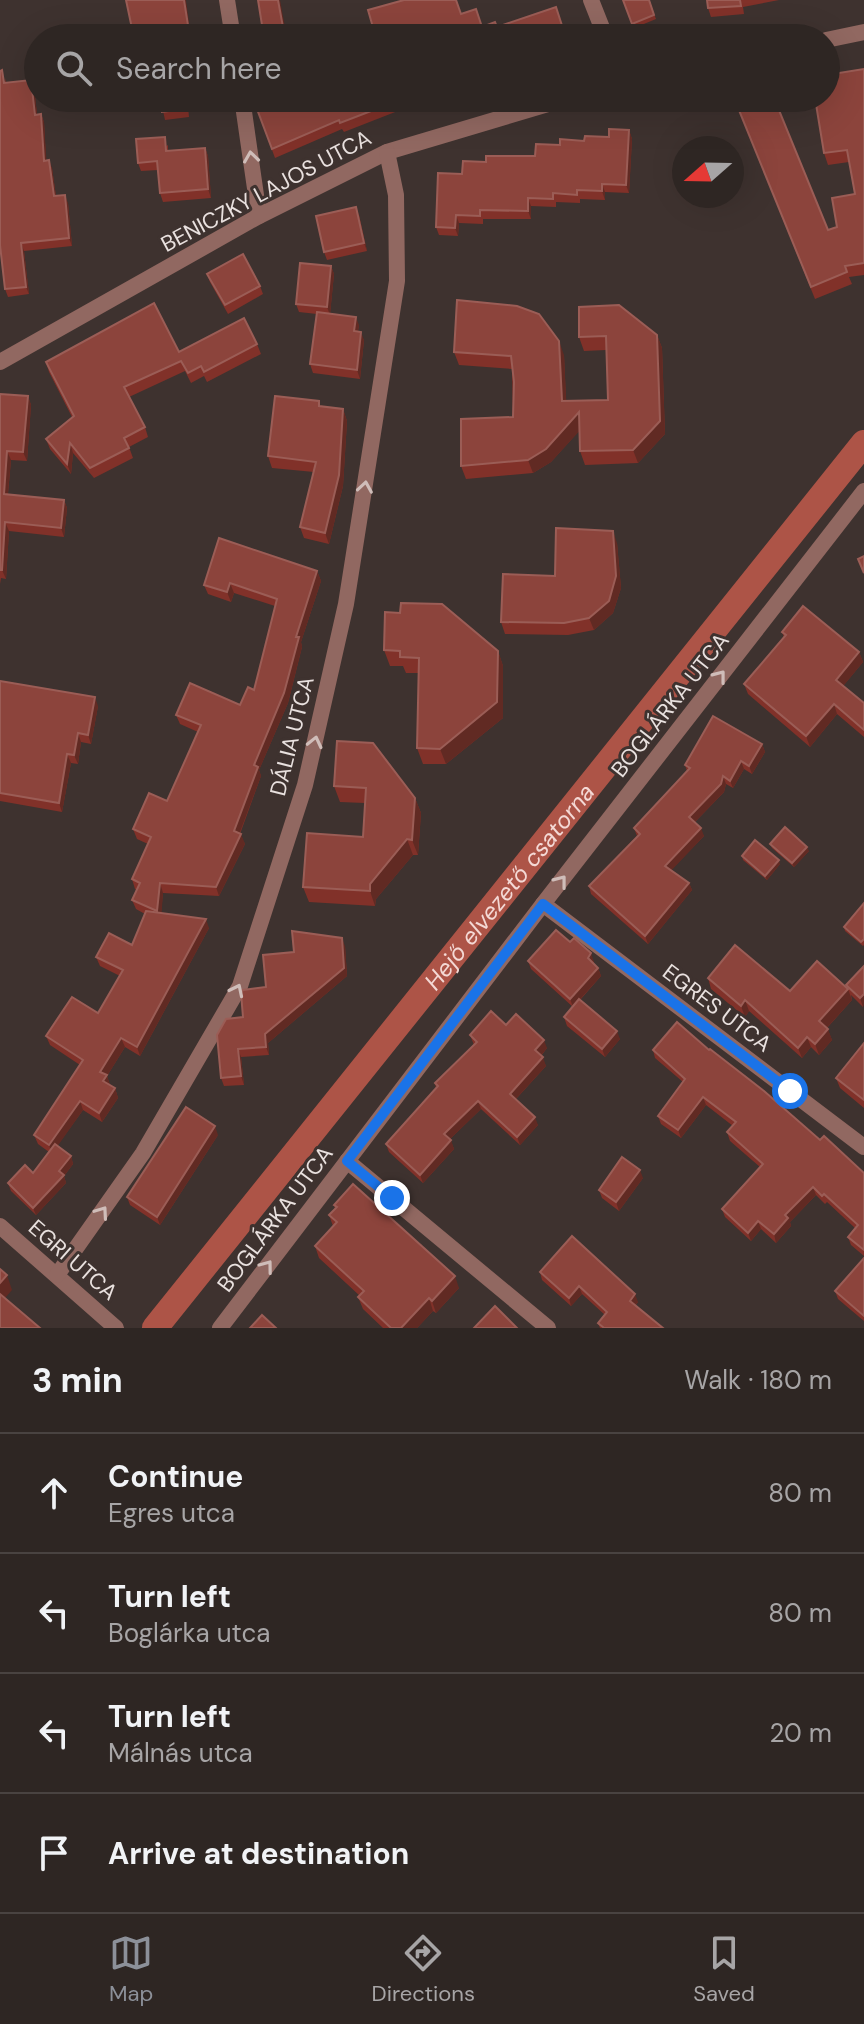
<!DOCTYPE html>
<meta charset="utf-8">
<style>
body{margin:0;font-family:"DM Sans",sans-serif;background:#3a3230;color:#f1f3f6}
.compass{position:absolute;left:672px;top:136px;width:72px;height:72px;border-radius:50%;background:#2e2623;box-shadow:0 8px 32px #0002;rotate:250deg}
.stop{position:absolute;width:24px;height:24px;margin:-18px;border:6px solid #1a73e8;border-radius:50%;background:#fff}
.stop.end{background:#1a73e8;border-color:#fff;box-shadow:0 2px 8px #0008}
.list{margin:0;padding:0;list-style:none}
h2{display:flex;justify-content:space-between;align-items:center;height:104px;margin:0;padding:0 32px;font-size:34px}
h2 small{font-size:26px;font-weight:400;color:#a7a5a6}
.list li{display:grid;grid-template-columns:52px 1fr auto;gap:24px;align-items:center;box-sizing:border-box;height:120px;padding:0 32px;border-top:2px solid #494341}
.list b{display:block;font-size:30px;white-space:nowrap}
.list p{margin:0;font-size:26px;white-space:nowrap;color:#a7a5a6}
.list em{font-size:26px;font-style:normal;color:#a7a5a6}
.icon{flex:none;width:44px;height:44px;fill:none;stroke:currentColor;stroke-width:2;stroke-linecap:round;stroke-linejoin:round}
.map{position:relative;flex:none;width:864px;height:1328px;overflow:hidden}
.search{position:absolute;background:#2e2623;box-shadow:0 8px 32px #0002;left:24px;right:24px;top:24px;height:88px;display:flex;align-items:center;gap:20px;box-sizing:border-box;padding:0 28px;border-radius:44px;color:#a7a5a6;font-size:30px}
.sheet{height:584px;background:#2e2623}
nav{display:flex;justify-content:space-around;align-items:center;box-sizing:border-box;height:112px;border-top:2px solid #494341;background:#2e2623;font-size:22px;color:#a7a5a6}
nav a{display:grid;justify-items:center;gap:4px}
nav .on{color:#8c9099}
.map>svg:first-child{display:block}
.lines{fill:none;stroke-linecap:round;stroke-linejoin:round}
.canal{stroke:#ad5447;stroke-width:26}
.minor{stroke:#916861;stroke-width:16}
.wall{fill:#813129}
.shaded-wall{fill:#612a23}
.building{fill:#8c443c;stroke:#9b5d56;stroke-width:2}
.oneway{stroke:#cfbdb9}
.route{stroke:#1a73e8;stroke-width:10}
.labels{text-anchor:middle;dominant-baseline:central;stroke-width:6;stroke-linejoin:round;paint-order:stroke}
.street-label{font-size:22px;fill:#e9e1df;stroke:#3e322f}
.water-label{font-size:24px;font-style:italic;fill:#f4d9d5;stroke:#3e322f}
</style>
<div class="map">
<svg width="864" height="1328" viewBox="0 0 864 1328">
<rect width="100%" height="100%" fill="#3e322f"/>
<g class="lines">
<path class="canal" id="s1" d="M155 1328 864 443"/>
<g class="minor">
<polyline points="227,0 233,38"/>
<polyline points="591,0 606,38"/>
<polyline points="826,40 864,32"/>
<polyline points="242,98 259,216"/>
<polyline points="0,362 259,216 387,152 568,98"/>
<polyline points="543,904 864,1147"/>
<polyline points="347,1161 548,1328"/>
<polyline points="0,1226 116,1328"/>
<polyline points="57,1275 143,1153 240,986 305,785 346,604 397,281 396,195 387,152"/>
<polyline points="220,1328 543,904 864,491"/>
</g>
</g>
<g class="wall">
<polygon points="623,0 649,0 656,19 634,28"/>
<polygon points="707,0 779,0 743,7 744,14 711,17 708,8"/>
<polygon points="864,69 864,275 849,277 852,284 815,299 734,98 828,230 837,227 855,194 849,162 828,165 824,153"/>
<polygon points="5,78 6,83 31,80 34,88 37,114 41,114 44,122 46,161 52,168 56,196 68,203 72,246 24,251 29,294 8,297 5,289"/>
<polygon points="147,98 205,98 205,104 188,106 189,117 165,120 162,106 151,108"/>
<polygon points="278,98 431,98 344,132 342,129 275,158 257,109 279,101"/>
<polygon points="629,130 632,139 629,193 605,192 605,200 580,199 580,203 556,202 556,207 531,206 531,219 483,219 483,224 459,223 458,236 439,235 436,227 462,174 486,162 535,156 560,145 609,137"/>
<polygon points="168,145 168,151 205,148 208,156 211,198 163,202 160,193 158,170 141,171 138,163"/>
<polygon points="359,215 367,251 327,260 324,252"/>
<polygon points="331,266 334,274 330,314 359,325 358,331 364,340 360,379 313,373 310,364 317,314 299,312 296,304"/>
<polygon points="207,274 260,286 263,294 228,314 210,282"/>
<polygon points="657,335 662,348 665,434 638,463 585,465 580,451 579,431 551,462 533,473 466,479 461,466 513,417 512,369 459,365 454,352 564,355 566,401 608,400 606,350 584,351 579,337"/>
<polygon points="257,344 261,354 207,382 204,376 191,383 185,371 129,397 145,427 148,437 129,447 133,458 94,478 73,453 71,474 50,449 46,439 72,417 49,372 46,362 179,352"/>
<polygon points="0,394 28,396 31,405 27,461 11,460 8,494 64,500 67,508 64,537 9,531 6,579 1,578 0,584"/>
<polygon points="321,407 343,409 347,421 343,486 329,544 304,538 300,527 314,472 272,468 268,456"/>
<polygon points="617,543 621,588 613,613 594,630 568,635 505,634 501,622 555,576"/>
<polygon points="317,571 321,581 301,642 302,647 288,703 259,770 261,776 240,834 245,844 219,896 163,893 161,913 209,928 140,1056 125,1047 107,1076 110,1085 115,1088 118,1098 102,1122 83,1110 57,1146 71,1156 73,1164 64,1176 66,1183 36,1215 11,1191 8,1183 33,1173 49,1152 38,1144 34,1135 80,1065 50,1045 46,1036 98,1013 120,976 100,966 96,957 132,945 145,914 136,909 132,900 137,890 135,889 132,879 148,844 137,839 133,829 167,801 198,732 180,724 176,715 240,705 254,690 275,606 234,593 231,602 208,594 204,585"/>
<polygon points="782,632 859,652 863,662 843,686 864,703 864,737 837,714 810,747 748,694 744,684 784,637"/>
<polygon points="384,650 498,651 503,666 503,718 446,764 423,764 417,748 419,673 406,673 403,666 390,666"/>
<polygon points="0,681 98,706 91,744 81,742 78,764 71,763 62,812 0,801"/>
<polygon points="337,741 415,798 421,813 418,855 413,855 376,899 375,906 309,902 303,887 363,837 365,803 340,802 334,786"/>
<polygon points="762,744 765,752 752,774 744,769 733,788 726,784 724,792 695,822 704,836 671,870 689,883 692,890 648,944 591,894 589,886 637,836 634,828 687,771 685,765"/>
<polygon points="770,844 809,851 794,867 772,848"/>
<polygon points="742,856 780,864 767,880 743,860"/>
<polygon points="864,903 864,945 863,946 845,931 844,927"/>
<polygon points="570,942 594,962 593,963 598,968 601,976 580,1000 620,1039 605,1057 567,1026 564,1017 573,1007 531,969 528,961"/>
<polygon points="345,946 347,976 268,1043 269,1055 241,1057 244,1085 224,1086 221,1078 243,1017 266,987"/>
<polygon points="864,966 863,1007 851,995 852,1000 827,1028 832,1040 819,1055 811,1047 802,1058 749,1011 745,1017 711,989 708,978 790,991 847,988 846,985"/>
<polygon points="506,1025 547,1048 541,1056 546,1066 516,1099 538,1125 520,1145 481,1109 450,1139 454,1149 423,1183 389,1152 386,1144 436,1088 435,1083 474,1045 470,1035"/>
<polygon points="864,1043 864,1108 840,1088 836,1078"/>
<polygon points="653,1050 709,1050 820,1140 864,1173 864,1256 851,1245 848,1237 855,1228 827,1202 825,1204 816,1195 790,1222 791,1226 776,1243 761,1229 751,1241 725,1217 722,1209 760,1167 730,1141 727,1132 733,1126 706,1105 681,1138 661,1124 658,1116 683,1082 655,1058"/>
<polygon points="218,1135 160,1225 130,1205 127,1197"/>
<polygon points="643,1178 619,1211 602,1198 599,1190"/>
<polygon points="334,1205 459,1288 436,1313 433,1311 417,1328 383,1328 363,1309 358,1297 360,1296 319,1258 315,1246 333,1226 329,1215 335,1209"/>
<polygon points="864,1258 864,1321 838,1299 835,1291"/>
<polygon points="540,1272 638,1302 635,1306 663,1328 600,1328 598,1323 605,1315 582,1294 571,1306 542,1280"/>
</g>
<g class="shaded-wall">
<polygon points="184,0 186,0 191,38 190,38"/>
<polygon points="278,0 280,0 287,38 285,38"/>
<polygon points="31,80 34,88 38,122 35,115"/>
<polygon points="41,114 44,122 47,169 44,161"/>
<polygon points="629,130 632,139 629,193 626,185"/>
<polygon points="205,148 208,156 211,198 208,189"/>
<polygon points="49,160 52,168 57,204 54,196"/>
<polygon points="602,184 605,192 605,200 602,191"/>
<polygon points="65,195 68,203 72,246 69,238"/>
<polygon points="528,198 531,206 531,219 528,211"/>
<polygon points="356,207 359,215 367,251 364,243"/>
<polygon points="456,215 459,223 458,236 455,228"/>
<polygon points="21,243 24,251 29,294 26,287"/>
<polygon points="331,266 334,274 330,315 327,307"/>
<polygon points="356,317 359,325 357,339 354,331"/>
<polygon points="361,332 364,340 360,379 357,370"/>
<polygon points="657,335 662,348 665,434 638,463 633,450"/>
<polygon points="559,341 564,355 567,415 562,401"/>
<polygon points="28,396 31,405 27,461 23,452"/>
<polygon points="343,409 347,421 343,486 329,544 325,533"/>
<polygon points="579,412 584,426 551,462 533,473 528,460"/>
<polygon points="70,443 73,453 71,474 67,464"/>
<polygon points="7,451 11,460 7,503 4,494"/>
<polygon points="64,500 67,508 64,537 61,528"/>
<polygon points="5,522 9,531 6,579 2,570"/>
<polygon points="613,531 617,543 621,588 613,613 594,630 589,618"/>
<polygon points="317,571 321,581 301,642 302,647 288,703 259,770 261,776 237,840 234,831"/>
<polygon points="230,583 234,593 231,602 227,592"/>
<polygon points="498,651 503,666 503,718 446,764 440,749"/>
<polygon points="859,652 863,662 840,690 836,680"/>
<polygon points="95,697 98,706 91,744 88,735"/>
<polygon points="834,704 837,714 810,747 806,736"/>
<polygon points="78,733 81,742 78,764 74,755"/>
<polygon points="762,744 765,752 752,774 749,766"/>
<polygon points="67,754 71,763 62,812 59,803"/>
<polygon points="741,761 744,769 733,788 730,781"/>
<polygon points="723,776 726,784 724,792 692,825 689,817"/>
<polygon points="415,798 421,813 418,855 412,840"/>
<polygon points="701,828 704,836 668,874 665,866"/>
<polygon points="241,834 245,844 219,896 216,887"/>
<polygon points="407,839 413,855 376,899 375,906 370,891 370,884"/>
<polygon points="807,847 809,851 794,867 792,863"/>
<polygon points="779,860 780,864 767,880 765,876"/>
<polygon points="160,883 163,893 161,921 157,911"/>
<polygon points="689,883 692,890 648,944 645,936"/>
<polygon points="206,919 209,928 140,1056 137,1047"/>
<polygon points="342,938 345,946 347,976 268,1043 269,1055 266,1047 265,1034"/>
<polygon points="591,953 594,962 591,966 588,958"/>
<polygon points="598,968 601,976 573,1007 570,999"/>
<polygon points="848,989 852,1000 823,1032 819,1021"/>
<polygon points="864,994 864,1005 863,1007 860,998"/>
<polygon points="745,1000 749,1011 745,1017 741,1006"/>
<polygon points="828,1029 832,1040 819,1055 815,1044"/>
<polygon points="617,1031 620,1039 605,1057 602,1049"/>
<polygon points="807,1037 811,1047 802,1058 798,1048"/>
<polygon points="121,1038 125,1047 107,1076 110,1085 106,1090 100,1072"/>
<polygon points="544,1040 547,1048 538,1059 535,1050"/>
<polygon points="238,1049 241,1057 244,1085 241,1076"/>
<polygon points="543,1057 546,1066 513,1102 510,1094"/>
<polygon points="115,1088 118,1098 102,1122 99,1113"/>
<polygon points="703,1097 706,1105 681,1138 678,1130"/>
<polygon points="80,1101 83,1110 52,1154 49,1145"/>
<polygon points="478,1101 481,1109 447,1142 444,1134"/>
<polygon points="535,1117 538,1125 520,1145 517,1137"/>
<polygon points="215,1126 218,1135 160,1225 157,1217"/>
<polygon points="451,1140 454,1149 423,1183 420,1175"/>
<polygon points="71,1156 73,1164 64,1176 66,1183 36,1215 33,1208"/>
<polygon points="640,1170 643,1178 619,1211 616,1202"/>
<polygon points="813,1187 816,1195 790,1222 791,1226 776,1243 774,1234 785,1215"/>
<polygon points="758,1221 761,1229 751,1241 748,1233"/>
<polygon points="7,1275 12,1290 0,1304 0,1283"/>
<polygon points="455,1276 459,1288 436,1313 432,1301"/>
<polygon points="579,1286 582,1294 571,1306 569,1298"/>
<polygon points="635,1294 638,1302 632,1309 630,1301"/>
<polygon points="429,1298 433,1311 417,1328 401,1328"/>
</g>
<g class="building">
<polygon points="126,0 184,0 190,38 134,38"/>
<polygon points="258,0 278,0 285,38 246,38 244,29 262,25"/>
<polygon points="404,0 456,0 461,14 476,9 482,27 495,22 497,27 556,7 566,38 376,38 368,10"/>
<polygon points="623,0 649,0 654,15 632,24"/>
<polygon points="707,0 740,0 741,6 708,8"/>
<polygon points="864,69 864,263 845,266 847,272 811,287 734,98 774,98 828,230 837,227 832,198 855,194 847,150 824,153 815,98 826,98 826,75"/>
<polygon points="2,70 4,83 31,80 35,115 41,114 44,161 49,160 54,196 65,195 69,238 21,243 26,287 5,289 0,245 0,71"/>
<polygon points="147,98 188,98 185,98 186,109 162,112 161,98 148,100"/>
<polygon points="278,98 405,98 340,123 339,120 272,149 257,109 279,101"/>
<polygon points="609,129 629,130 626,185 602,184 602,191 577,190 577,195 553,193 553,199 528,198 528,211 480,210 480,216 456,215 455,228 436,227 438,173 462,174 463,161 486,162 486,156 535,156 536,144 560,145 560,139 584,141 585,136 609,137"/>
<polygon points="165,137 166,151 205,148 208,189 160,193 157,161 138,163 136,139"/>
<polygon points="356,207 364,243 324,252 316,216"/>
<polygon points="243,254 260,286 225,305 207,274"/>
<polygon points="300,263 331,266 327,307 296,304"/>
<polygon points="457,300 517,306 539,314 559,341 562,401 608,400 606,336 579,337 579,307 619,305 657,335 660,421 633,450 580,451 579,412 546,449 528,460 461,466 461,419 513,417 514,382 511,356 454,352"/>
<polygon points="154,303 179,352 244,318 257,344 204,372 201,366 188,373 181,361 124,387 145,427 124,438 129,448 90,468 70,443 67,464 46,439 74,416 46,362"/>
<polygon points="317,312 356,317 354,331 361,332 357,370 310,364"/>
<polygon points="0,394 28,396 23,452 7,451 4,494 64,500 61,528 5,522 2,570 0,570"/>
<polygon points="275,396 319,401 319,406 343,409 339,475 325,533 300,527 316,462 268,456"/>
<polygon points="556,528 613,531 616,576 609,601 589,618 564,623 501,622 503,574 555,576"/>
<polygon points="219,538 317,571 296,637 299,637 284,693 254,765 258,767 234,831 241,834 216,887 160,883 157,911 132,900 140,883 132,879 151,837 133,829 149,793 167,801 201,725 176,715 190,683 240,705 248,687 254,690 277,599 230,583 227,592 204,585"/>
<polygon points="864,556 864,573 858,559"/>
<polygon points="401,603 442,604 498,651 497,702 440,749 417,748 419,658 400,657 400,651 384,650 385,612 400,613"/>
<polygon points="803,606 859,652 836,680 864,703 864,730 834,704 806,736 744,684 786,635 782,632"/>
<polygon points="0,681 95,697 88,735 78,733 74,755 67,754 59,803 0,793"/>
<polygon points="713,716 762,744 749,766 741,761 730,781 723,776 721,784 689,817 701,828 665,866 689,883 645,936 589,886 640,834 634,828 690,768 685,765"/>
<polygon points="337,741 373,743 415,798 412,840 407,839 370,884 370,891 303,887 307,833 363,837 366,788 334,786"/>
<polygon points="785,827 807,847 792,863 770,844"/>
<polygon points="755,840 779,860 765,876 742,856"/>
<polygon points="864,903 864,939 861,942 844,927"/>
<polygon points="146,911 206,919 137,1047 121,1038 100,1072 107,1075 103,1081 115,1088 99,1113 80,1101 49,1145 34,1135 83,1060 46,1036 72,997 98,1013 123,970 96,957 109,933 132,945"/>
<polygon points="556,930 570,942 574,938 591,953 588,958 598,968 570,999 528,961"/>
<polygon points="292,931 342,938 344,968 265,1034 266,1047 238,1049 241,1076 221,1078 217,1035 226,1019 243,1017 241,993 243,990 266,987 263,955 294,952"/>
<polygon points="735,945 790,991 817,961 848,989 819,1021 828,1029 815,1044 807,1037 798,1048 745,1000 741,1006 708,978"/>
<polygon points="864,966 864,994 860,998 846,985"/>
<polygon points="579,999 617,1031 602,1049 564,1017"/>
<polygon points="491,1011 506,1025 516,1014 544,1040 535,1050 543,1057 510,1094 535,1117 517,1137 478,1101 444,1134 451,1140 420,1175 386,1144 438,1086 435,1083 477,1042 470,1035"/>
<polygon points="677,1022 709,1050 710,1049 764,1091 820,1140 824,1136 864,1173 864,1250 848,1237 858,1225 824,1194 822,1196 813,1187 785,1215 788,1218 774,1234 758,1221 748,1233 722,1209 763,1164 727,1132 736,1122 703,1097 678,1130 658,1116 685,1079 653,1050"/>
<polygon points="864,1043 864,1100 836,1078"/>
<polygon points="186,1107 215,1126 157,1217 127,1197"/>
<polygon points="55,1144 71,1156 59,1171 64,1175 33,1208 8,1183 25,1165 33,1173"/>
<polygon points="622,1157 640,1170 616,1202 599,1190"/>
<polygon points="353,1184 455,1276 432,1301 429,1298 401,1328 391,1328 358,1297 364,1291 315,1246 337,1222 329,1215 337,1207 334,1205"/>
<polygon points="572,1236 635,1294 630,1301 663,1328 604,1328 598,1323 607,1312 579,1286 569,1298 540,1272"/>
<polygon points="864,1258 864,1316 835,1291"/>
<polygon points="0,1269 7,1275 0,1283"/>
<polygon points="0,1294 40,1328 0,1328"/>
<polygon points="495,1306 517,1328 474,1328"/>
<polygon points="262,1315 276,1328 250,1328"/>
</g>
<defs><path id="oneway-chevron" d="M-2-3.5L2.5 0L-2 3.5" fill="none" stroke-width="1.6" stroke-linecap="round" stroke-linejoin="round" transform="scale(2)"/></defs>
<g class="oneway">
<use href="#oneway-chevron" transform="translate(251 157) rotate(-98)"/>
<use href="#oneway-chevron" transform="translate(365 487) rotate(-81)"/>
<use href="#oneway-chevron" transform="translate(720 676) rotate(-52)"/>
<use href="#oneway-chevron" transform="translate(315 742) rotate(-77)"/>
<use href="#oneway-chevron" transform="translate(561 881) rotate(-52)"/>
<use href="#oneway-chevron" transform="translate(237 990) rotate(-64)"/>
<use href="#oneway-chevron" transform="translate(102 1212) rotate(-55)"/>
<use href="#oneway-chevron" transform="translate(267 1266) rotate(-53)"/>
</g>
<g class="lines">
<polyline class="route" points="392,1198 347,1161 543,904 790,1091"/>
</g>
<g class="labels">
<g class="street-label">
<text transform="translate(266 191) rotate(-28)">BENICZKY LAJOS UTCA</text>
<text transform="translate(670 705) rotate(-52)">BOGLÁRKA UTCA</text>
<text transform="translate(292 736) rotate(-76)">DÁLIA UTCA</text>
<text transform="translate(717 1008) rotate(37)">EGRES UTCA</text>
<text transform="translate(275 1219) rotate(-53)">BOGLÁRKA UTCA</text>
<text transform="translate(73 1260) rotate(41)">EGRI UTCA</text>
</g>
<g class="water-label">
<text stroke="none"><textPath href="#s1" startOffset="566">Hejő elvezető csatorna</textPath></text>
</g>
</g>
</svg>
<svg class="compass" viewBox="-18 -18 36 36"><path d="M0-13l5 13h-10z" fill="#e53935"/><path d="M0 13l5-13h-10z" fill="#a7a5a6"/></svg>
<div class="stop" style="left:790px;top:1091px"></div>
<div class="stop end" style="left:392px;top:1198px"></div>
<div class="search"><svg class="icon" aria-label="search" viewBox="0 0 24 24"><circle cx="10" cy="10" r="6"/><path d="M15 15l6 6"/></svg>Search here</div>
</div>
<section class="sheet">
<h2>3 min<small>Walk · 180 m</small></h2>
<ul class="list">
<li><svg class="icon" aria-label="ahead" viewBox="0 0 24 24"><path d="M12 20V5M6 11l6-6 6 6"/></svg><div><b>Continue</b><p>Egres utca</p></div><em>80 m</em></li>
<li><svg class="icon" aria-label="left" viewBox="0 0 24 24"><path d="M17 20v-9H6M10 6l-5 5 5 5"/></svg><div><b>Turn left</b><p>Boglárka utca</p></div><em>80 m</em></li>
<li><svg class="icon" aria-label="left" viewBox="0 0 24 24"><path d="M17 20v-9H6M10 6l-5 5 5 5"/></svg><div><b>Turn left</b><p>Málnás utca</p></div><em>20 m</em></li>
<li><svg class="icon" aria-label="arrive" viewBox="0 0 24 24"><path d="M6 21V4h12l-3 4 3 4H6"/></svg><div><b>Arrive at destination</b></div></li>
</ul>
</section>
<nav>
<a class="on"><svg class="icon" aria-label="map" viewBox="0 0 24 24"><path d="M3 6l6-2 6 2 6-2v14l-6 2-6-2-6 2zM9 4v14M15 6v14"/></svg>Map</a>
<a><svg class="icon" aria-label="directions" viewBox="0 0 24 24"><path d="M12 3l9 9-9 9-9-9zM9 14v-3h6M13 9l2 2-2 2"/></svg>Directions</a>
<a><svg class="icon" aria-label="saved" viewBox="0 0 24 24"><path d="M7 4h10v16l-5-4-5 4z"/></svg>Saved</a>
</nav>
